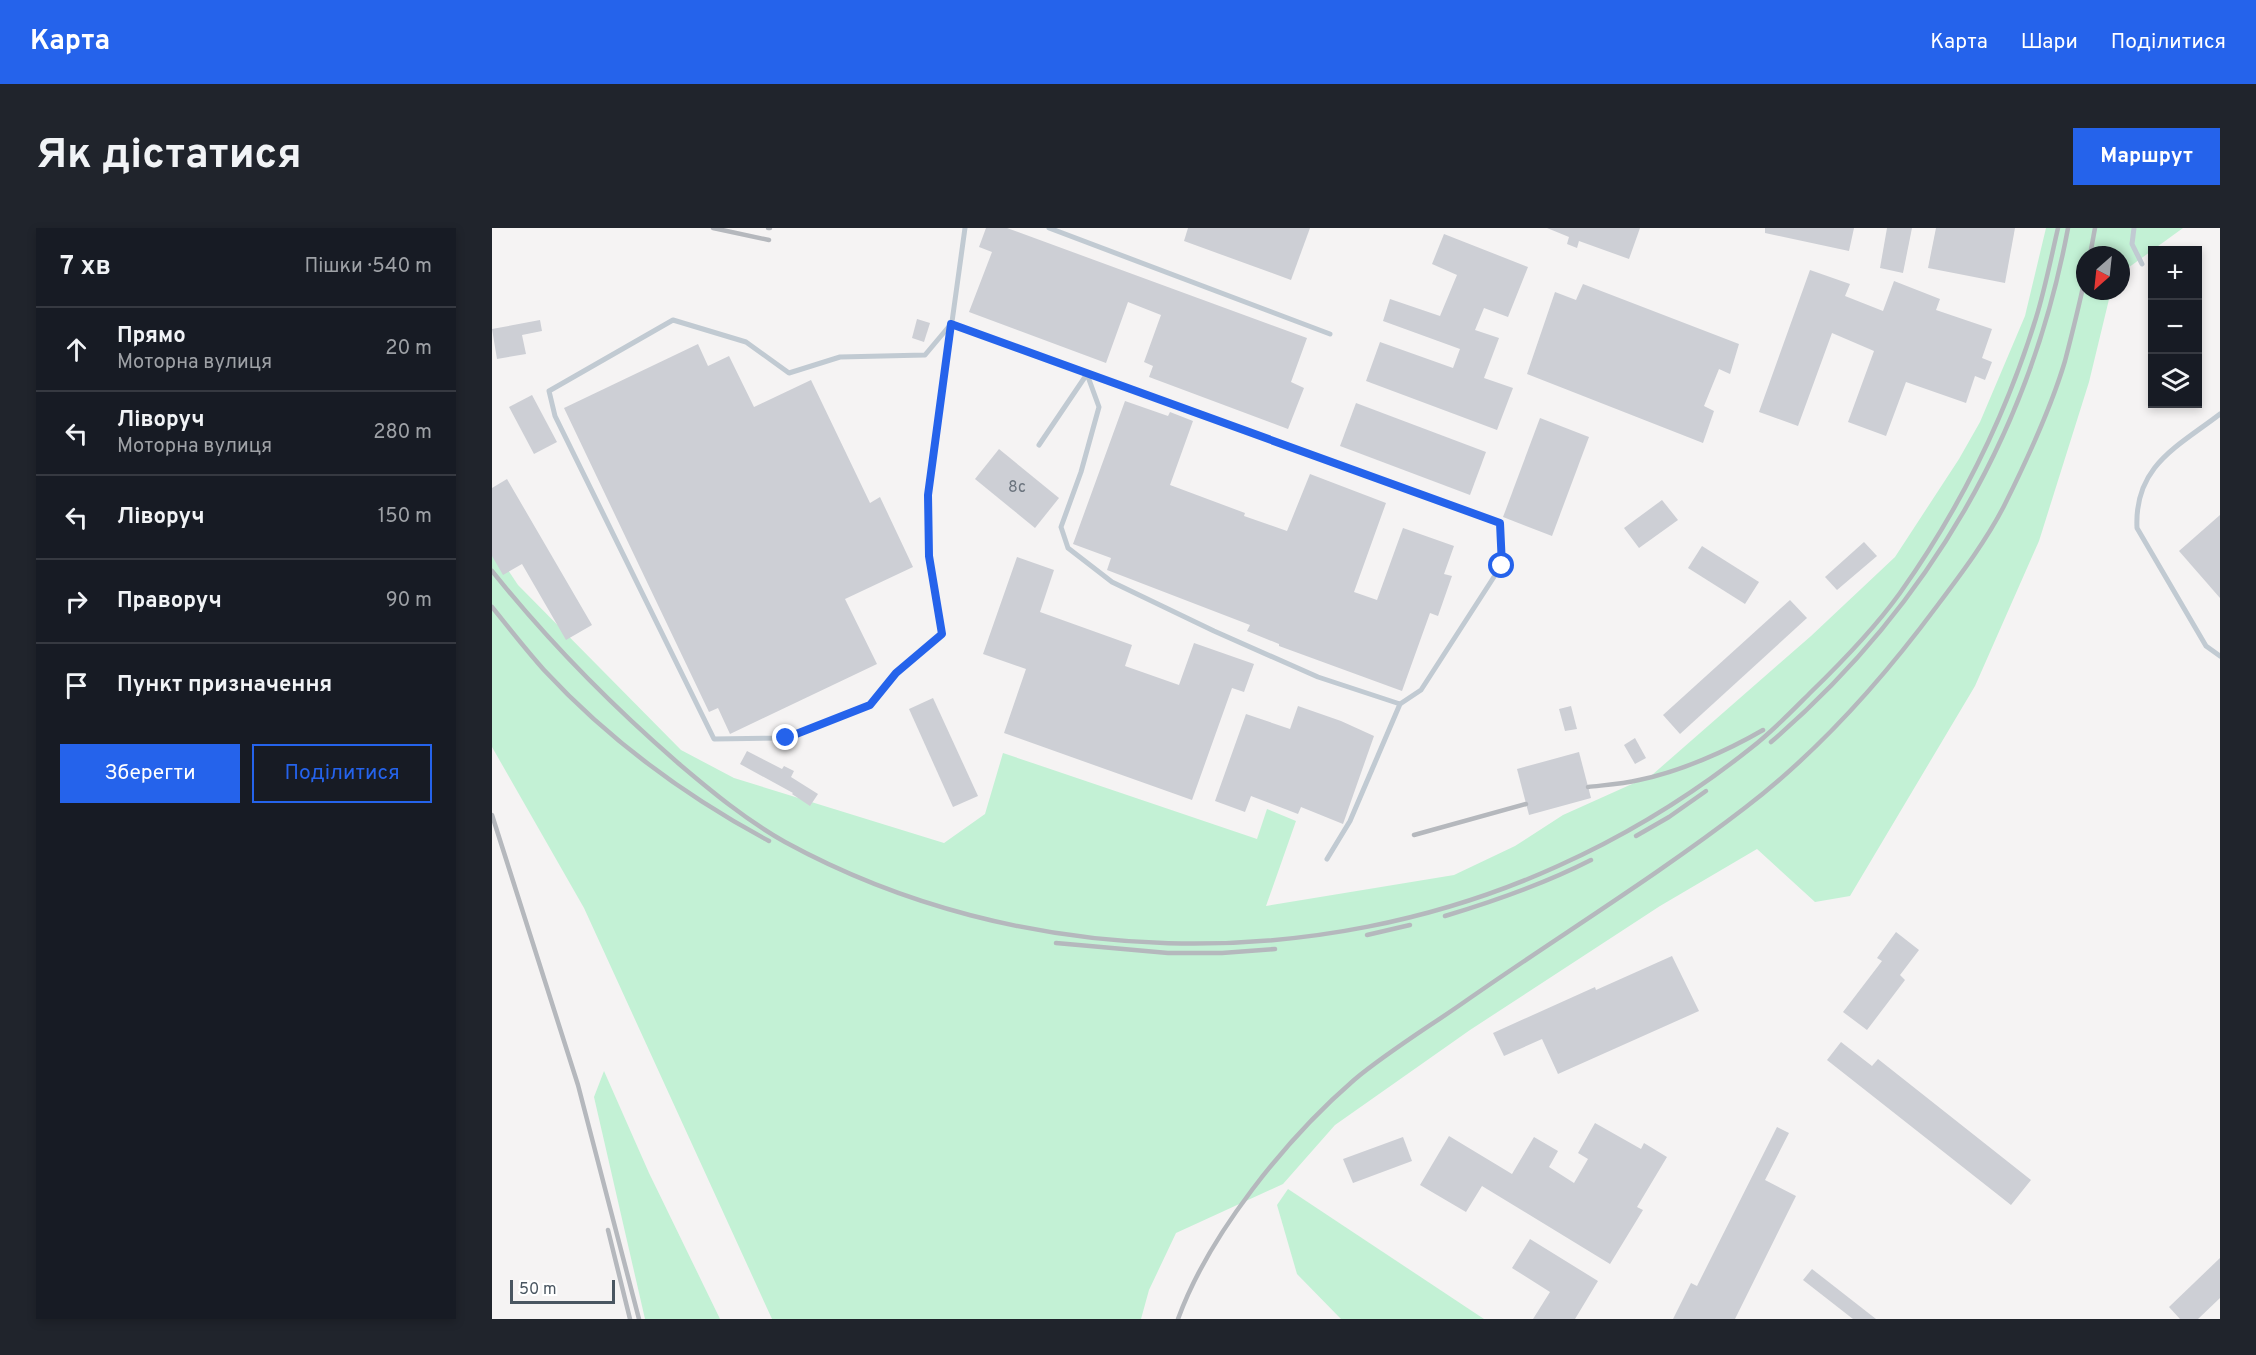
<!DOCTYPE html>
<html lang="uk">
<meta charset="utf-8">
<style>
body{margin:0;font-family:Overpass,sans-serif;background:#20242c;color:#f1f3f6}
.controls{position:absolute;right:18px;top:18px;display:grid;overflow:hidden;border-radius:0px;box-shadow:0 3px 9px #0003}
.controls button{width:54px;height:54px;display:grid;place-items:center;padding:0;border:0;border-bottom:2px solid #363941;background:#171b24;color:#f1f3f6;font:30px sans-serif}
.compass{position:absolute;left:1584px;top:18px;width:54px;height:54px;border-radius:50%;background:#171b24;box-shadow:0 3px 9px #0003;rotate:207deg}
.scale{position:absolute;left:18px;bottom:15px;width:105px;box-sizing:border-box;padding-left:6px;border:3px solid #4a5661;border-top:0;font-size:16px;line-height:21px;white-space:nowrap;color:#4a5661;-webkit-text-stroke:4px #fff;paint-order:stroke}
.stop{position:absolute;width:18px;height:18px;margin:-14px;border:4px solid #2563eb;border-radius:50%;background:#fff}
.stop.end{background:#2563eb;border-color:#fff;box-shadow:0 2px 6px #0008}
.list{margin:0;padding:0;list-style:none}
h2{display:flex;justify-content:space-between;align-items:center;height:78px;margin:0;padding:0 24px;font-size:26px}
h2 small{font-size:20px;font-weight:400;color:#9ea1a6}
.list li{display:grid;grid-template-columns:39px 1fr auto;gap:18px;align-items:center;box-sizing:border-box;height:84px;padding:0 24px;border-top:2px solid #363941}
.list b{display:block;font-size:22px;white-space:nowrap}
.list p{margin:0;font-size:20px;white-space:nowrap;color:#9ea1a6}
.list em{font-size:20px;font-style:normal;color:#9ea1a6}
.actions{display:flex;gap:12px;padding:18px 24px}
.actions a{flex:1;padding:14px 0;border:2px solid #2563eb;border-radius:0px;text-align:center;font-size:21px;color:#2563eb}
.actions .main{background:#2563eb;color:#fff}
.icon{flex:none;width:33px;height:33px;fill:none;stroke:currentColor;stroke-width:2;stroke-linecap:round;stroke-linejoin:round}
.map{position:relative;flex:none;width:1728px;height:1091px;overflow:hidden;border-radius:0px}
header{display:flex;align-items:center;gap:36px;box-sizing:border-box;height:84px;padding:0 30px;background:#2563eb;color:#fff}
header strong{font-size:28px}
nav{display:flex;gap:33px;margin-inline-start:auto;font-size:21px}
.intro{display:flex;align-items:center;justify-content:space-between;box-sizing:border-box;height:144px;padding:0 36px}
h1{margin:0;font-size:42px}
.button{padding:15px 27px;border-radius:0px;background:#2563eb;color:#fff;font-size:21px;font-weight:700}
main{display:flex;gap:36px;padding:0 36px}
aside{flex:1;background:#171b24;border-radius:0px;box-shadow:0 3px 9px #0003}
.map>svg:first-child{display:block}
.green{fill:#c3f1d5}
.building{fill:#cdcfd5}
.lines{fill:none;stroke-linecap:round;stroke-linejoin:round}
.lane{stroke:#c1cad2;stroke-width:5}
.rail{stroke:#b5b8bd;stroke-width:4.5}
.route{stroke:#2563eb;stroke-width:8}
.labels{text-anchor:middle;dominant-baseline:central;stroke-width:4.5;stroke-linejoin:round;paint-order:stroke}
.number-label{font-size:16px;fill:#6b747e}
</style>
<header>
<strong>Карта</strong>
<nav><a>Карта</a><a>Шари</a><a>Поділитися</a></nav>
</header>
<div class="intro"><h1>Як дістатися</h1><a class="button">Маршрут</a></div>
<main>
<aside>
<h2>7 хв<small>Пішки · 540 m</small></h2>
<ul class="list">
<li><svg class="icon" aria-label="ahead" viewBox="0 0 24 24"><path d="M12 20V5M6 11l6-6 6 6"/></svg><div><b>Прямо</b><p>Моторна вулиця</p></div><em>20 m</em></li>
<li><svg class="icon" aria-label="left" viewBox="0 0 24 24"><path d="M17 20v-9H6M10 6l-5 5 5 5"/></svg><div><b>Ліворуч</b><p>Моторна вулиця</p></div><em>280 m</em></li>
<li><svg class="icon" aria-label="left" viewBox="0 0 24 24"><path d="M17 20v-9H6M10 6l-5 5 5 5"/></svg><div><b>Ліворуч</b></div><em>150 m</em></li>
<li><svg class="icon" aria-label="right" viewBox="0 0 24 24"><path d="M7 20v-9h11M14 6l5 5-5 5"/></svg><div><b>Праворуч</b></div><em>90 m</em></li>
<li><svg class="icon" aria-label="arrive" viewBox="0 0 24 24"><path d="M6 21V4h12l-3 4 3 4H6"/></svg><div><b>Пункт призначення</b></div></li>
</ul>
<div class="actions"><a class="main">Зберегти</a><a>Поділитися</a></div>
</aside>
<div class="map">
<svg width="1728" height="1091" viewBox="0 0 1728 1091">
<rect width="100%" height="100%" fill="#f5f3f3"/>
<g class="green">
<polygon points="1554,0 1691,0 1629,45 1629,27 1593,27 1593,63 1619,63 1597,154 1547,313 1483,458 1358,668 1323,674 1265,621 1168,678 978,802 843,897 791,956 684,1005 657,1062 649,1091 280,1091 92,680 0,519 0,318 26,357 189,522 242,550 452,615 493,586 511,525 765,611 775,581 804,593 774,678 962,647 1023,618 1071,587 1160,547 1319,408 1403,329 1467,231 1488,194 1533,88"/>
<polygon points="112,843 157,945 228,1091 153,1091 102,869"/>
<polygon points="796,961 992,1091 849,1091 805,1046 785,977"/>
</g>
<g class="building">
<polygon points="494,0 515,0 815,110 799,154 812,160 796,201 657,149 661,138 652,134 669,87 636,74 614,135 477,84 500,24 487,19"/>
<polygon points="696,0 818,0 799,52 692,13"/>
<polygon points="1055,0 1148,0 1137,31 1087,13 1085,20 1075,16 1077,9"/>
<polygon points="1273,0 1362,0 1357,23 1273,5"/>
<polygon points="1395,0 1420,0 1411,45 1388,40"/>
<polygon points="1444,0 1523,0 1513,55 1436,40"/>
<polygon points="952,6 1036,39 1016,89 992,80 983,102 1007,110 992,150 1021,160 1005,202 874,153 888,114 961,140 968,121 891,93 898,71 948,88 965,47 940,36"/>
<polygon points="1318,42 1358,56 1353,68 1391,83 1402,53 1448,71 1444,82 1500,101 1490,130 1500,134 1493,152 1483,148 1474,175 1414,154 1394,208 1356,194 1382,123 1340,105 1306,198 1267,184"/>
<polygon points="1091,56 1247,116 1238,146 1227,141 1212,178 1222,183 1211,215 1035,146 1063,64 1084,72"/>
<polygon points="425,91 438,95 432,114 420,110"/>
<polygon points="48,92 50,103 30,107 34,126 5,131 0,101"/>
<polygon points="206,116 216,138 237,128 262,179 319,152 378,275 388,269 421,339 353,371 385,436 238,506 226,480 217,484 72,180"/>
<polygon points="40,167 65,214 42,226 17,179"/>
<polygon points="633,173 676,188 678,184 701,193 678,257 753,285 752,288 795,303 818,246 894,275 862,364 885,372 911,300 962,318 952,346 960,348 946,388 938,385 910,463 787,418 787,416 755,403 758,397 615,342 619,330 581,316"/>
<polygon points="864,175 994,224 978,267 848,218"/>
<polygon points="1048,190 1097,209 1060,308 1011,289"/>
<polygon points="507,221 567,270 543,300 483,251"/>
<polygon points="15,251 100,397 74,412 30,336 11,347 0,328 0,260"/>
<polygon points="1170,272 1186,292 1147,320 1132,300"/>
<polygon points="1728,287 1728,370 1687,323"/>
<polygon points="1372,314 1385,328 1345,362 1333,349"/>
<polygon points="1210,318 1267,354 1253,376 1196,340"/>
<polygon points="525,329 562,342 548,384 640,417 633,438 687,457 702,415 762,436 752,464 740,460 700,572 512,505 534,441 491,426"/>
<polygon points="1298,372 1315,390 1188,506 1171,487"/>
<polygon points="441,470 486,568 461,579 417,481"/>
<polygon points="806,478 849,493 882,508 851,596 809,579 806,586 759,568 753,584 723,573 754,486 798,501"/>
<polygon points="1079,478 1085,501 1073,503 1067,481"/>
<polygon points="1143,510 1154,530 1143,536 1132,517"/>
<polygon points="255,523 290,541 292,538 302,543 299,549 326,566 318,578 300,566 301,565 248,536"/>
<polygon points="1087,524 1099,570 1037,587 1025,541"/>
<polygon points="1404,704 1427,722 1408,747 1413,752 1375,802 1351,784 1390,733 1385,730"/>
<polygon points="1180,728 1207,783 1066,846 1050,811 1012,828 1001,805 1103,759 1104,762"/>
<polygon points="1349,814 1380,838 1386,831 1539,952 1519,977 1335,832"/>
<polygon points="1103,895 1149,921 1152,915 1175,929 1145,979 1151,982 1118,1036 990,958 974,984 928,957 957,908 1020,946 1042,909 1066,923 1057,939 1082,955 1096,931 1086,925"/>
<polygon points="1285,899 1297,905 1273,952 1304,968 1243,1091 1181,1091 1199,1055 1205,1058"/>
<polygon points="911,909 920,933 861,955 851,931"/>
<polygon points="1038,1011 1106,1053 1083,1091 1041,1091 1058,1064 1020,1040"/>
<polygon points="1728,1030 1728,1070 1706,1091 1688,1091 1677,1079"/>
<polygon points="1320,1041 1384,1091 1361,1091 1311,1052"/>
</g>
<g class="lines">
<g class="lane">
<polyline points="557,0 838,106"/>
<polyline points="1642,0 1640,16 1650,36"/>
<polyline points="459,96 433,127 348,129 297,145 254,114 181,92 57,163 63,188 222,511 294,510 378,477 404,445 450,406 437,328 436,267 473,0"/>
<polyline points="459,96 1008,295 1009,338 929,462 908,476 826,449 722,403 620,354 576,320 569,299 589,244 607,179 595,146 547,217"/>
<path d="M1728 186C1685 219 1642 238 1645 300L1714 418 1728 428"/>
<polyline points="835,631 858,593 908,476"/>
</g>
<g class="rail">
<polyline points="221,0 277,12"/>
<polyline points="276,0 278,0"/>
<polyline points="1598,27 1603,0"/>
<path d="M0 343C56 413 118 476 186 535 219 563 254 592 293 614 527 742 824 748 1066 638 1135 607 1200 567 1259 520 1280 504 1300 483 1319 464 1350 434 1382 401 1408 365 1467 282 1514 187 1544 90 1553 61 1559 30 1566 0"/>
<path d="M0 379C17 400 34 422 52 442 116 511 195 569 277 613"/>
<path d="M1279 514C1436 379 1538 204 1576 0"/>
<path d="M1096 559C1113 557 1130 556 1147 552 1187 544 1235 523 1271 502"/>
<polyline points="0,587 86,857 147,1091"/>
<polyline points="922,607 1034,576"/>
<polyline points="1144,608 1177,589 1214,563"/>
<path d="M953 688C1003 673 1052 656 1099 632"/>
<polyline points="875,707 918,697"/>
<polyline points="564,715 676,725 730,725 783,721"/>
<polyline points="116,1002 138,1091"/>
<path d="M686 1091C717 1006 794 911 862 852 898 822 940 797 978 770 1070 706 1166 647 1254 579 1327 523 1390 452 1445 378 1469 346 1494 313 1512 278 1535 232 1558 183 1573 133 1580 106 1587 78 1593 50"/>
</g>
</g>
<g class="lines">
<polyline class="route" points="294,510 378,477 404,445 450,406 437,328 436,267 459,96 1008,295 1010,338"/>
</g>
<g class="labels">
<g class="number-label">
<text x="525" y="260">8с</text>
</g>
</g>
</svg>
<div class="controls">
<button>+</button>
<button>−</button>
<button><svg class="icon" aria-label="layers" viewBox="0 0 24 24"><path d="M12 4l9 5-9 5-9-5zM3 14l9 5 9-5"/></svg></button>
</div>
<svg class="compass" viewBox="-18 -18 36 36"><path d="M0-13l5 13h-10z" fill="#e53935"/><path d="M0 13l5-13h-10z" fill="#9ea1a6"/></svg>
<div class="scale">50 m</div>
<div class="stop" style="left:1010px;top:338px"></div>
<div class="stop end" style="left:294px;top:510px"></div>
</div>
</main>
